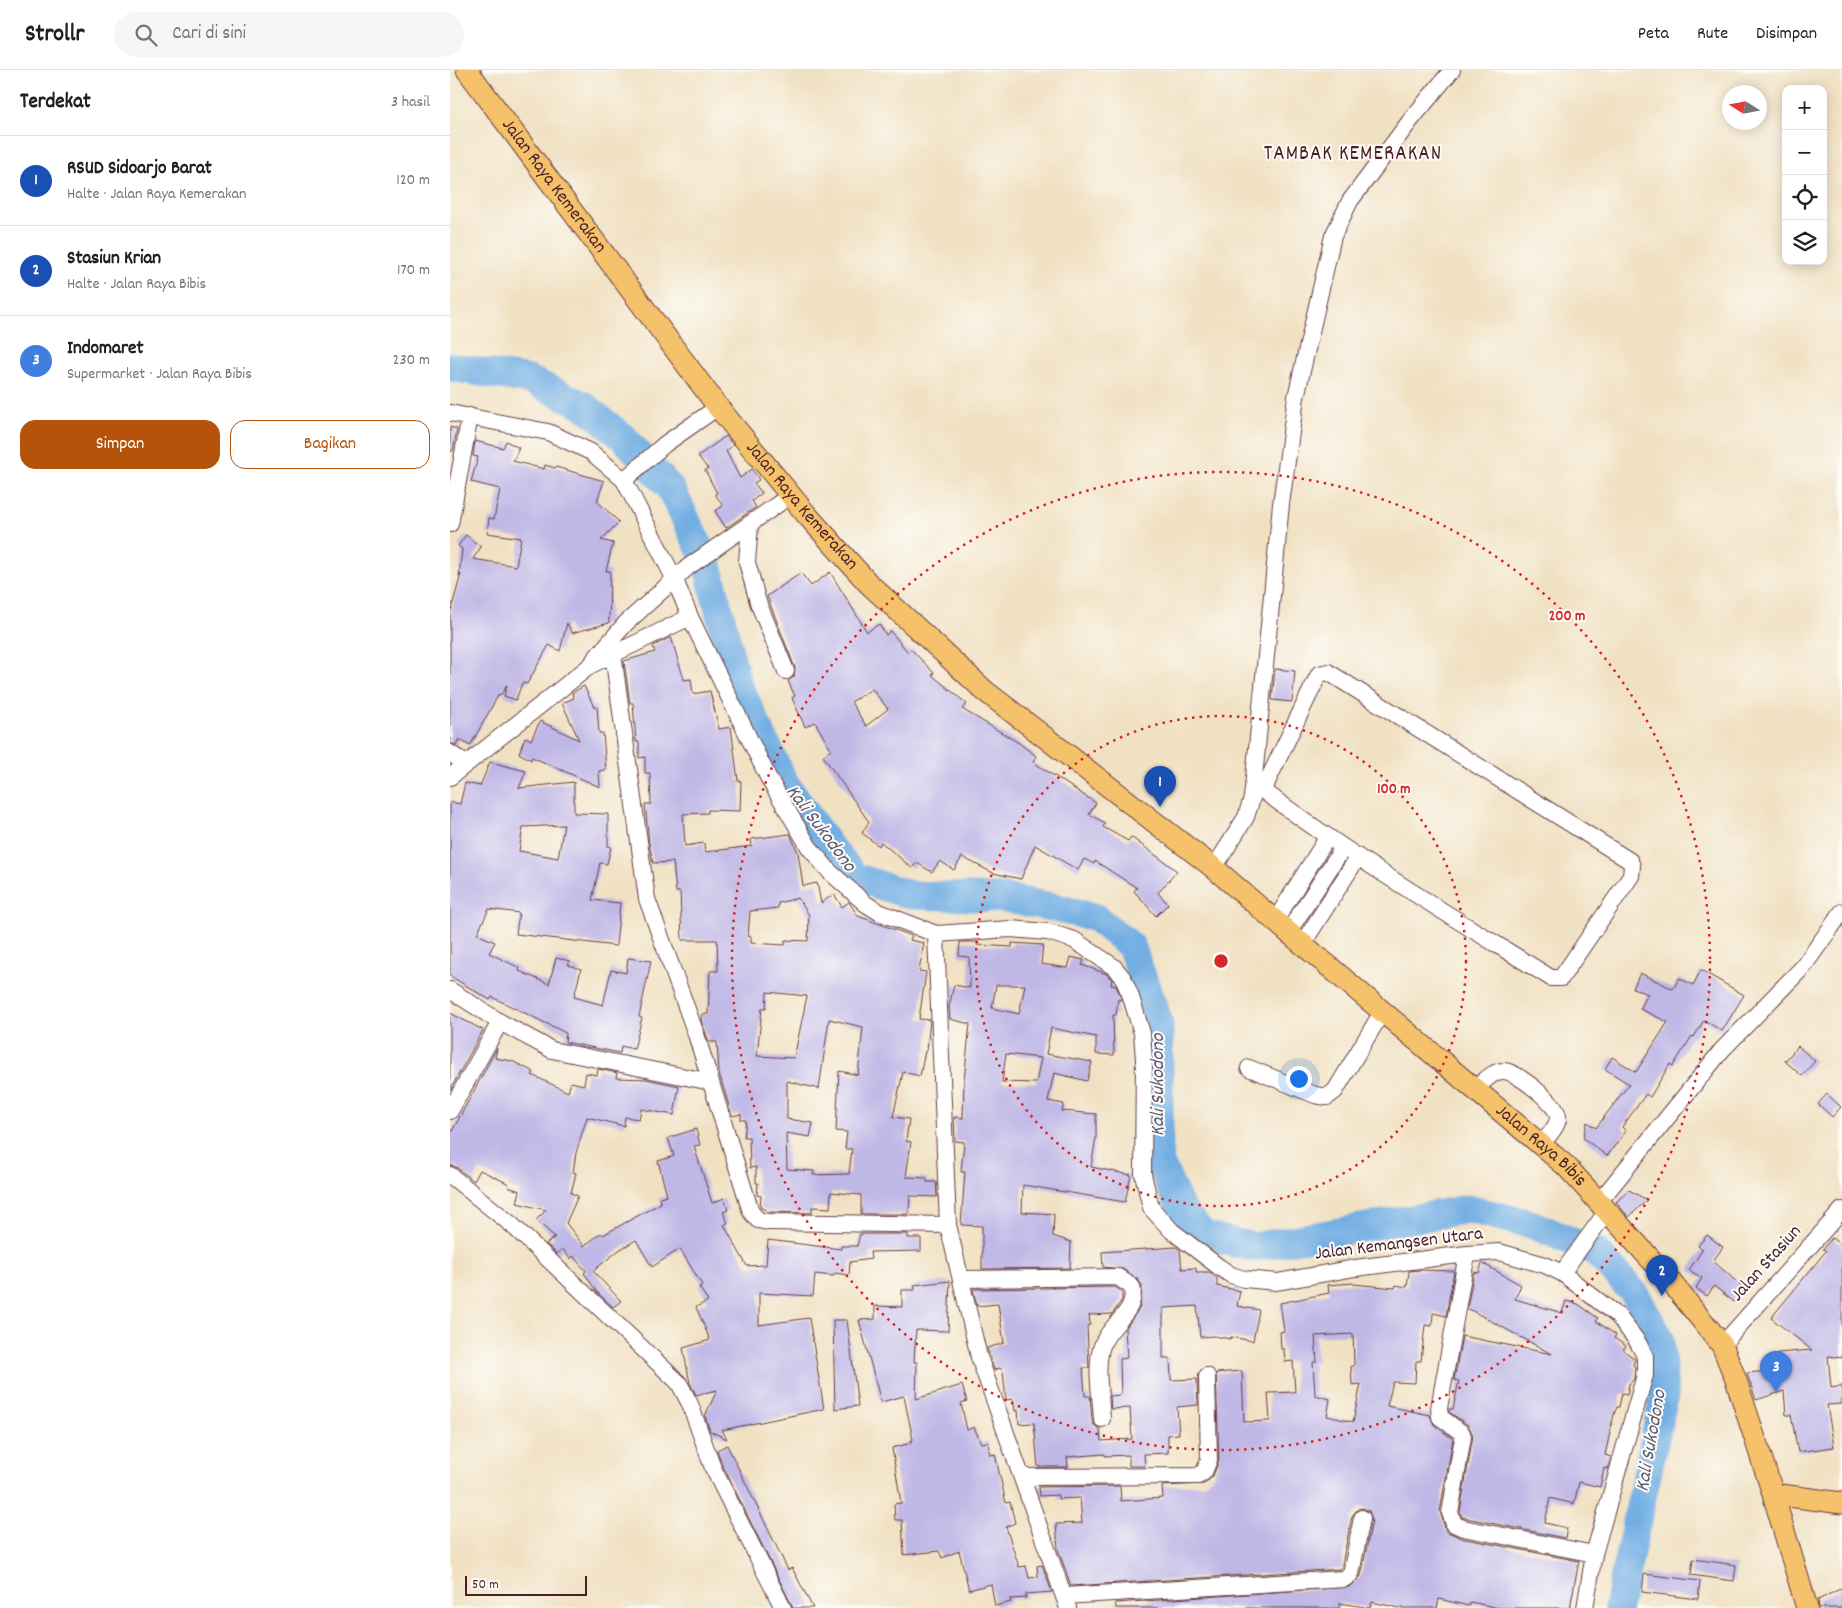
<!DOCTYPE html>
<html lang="id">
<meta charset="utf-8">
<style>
body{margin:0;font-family:Dekko,sans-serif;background:#f6f6f6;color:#202124}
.controls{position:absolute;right:15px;top:15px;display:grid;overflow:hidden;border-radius:10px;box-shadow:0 2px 12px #0003}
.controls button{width:45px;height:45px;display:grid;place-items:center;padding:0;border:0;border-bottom:1px solid #e0e0e0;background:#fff;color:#202124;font:25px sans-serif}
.compass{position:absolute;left:1272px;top:15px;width:45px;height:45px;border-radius:50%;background:#fff;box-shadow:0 2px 12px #0003;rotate:281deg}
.scale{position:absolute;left:15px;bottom:12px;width:122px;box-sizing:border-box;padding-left:5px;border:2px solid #4a1f2b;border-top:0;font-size:14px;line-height:18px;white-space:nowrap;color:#4a1f2b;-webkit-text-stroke:4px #fdfcf7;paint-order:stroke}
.you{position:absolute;left:848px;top:1008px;width:18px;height:18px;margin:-12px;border:4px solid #fff;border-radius:50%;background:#1a73e8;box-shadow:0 0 0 8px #1a73e833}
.badge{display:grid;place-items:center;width:32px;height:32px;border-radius:50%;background:#b45309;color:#fff;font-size:16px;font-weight:700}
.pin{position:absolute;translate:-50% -41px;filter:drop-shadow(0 1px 2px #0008)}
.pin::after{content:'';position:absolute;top:26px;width:18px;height:15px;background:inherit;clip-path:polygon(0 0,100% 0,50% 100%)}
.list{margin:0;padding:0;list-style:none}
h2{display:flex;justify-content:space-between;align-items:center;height:65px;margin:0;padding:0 20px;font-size:21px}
h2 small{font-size:16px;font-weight:400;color:#757577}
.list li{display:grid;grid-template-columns:32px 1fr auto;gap:15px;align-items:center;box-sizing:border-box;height:90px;padding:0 20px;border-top:1px solid #e0e0e0}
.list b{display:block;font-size:19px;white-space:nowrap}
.list p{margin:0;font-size:16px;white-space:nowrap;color:#757577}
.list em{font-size:16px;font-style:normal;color:#757577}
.actions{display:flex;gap:10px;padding:15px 20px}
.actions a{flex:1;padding:11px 0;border:1px solid #b45309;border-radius:15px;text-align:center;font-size:18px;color:#b45309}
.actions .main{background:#b45309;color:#fff}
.icon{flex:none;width:28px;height:28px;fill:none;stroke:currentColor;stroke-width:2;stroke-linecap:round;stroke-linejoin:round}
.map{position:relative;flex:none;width:1392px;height:1538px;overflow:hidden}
header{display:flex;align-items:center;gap:30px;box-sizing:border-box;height:70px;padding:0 25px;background:#fff;border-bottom:1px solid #e0e0e0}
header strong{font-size:24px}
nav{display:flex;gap:28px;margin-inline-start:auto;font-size:18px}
.search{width:350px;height:45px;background:#f6f6f6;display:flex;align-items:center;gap:12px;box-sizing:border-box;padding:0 18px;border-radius:28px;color:#757577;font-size:19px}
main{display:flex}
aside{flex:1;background:#fff}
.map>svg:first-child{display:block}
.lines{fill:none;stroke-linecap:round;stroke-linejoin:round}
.river{stroke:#72aee3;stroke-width:29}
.building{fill:#bfb7e6;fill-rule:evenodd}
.minor-casing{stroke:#633c42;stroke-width:18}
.major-casing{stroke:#633c42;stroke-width:23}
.minor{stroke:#fff;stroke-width:16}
.major{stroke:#f5c16b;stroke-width:21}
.ring{fill:none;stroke:#d62828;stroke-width:2.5;stroke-dasharray:2.5 5}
.labels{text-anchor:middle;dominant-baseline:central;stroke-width:4;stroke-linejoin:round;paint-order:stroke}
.street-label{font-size:19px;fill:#4a1f2b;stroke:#fdfcf7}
.water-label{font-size:20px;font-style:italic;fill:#5a5875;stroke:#fdfcf7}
.quarter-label{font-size:21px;letter-spacing:1px;fill:#4a1f2b;stroke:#fdfcf7}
.centre{fill:#d62828;stroke:#fdfcf7;stroke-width:2.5}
.ring-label{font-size:15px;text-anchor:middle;font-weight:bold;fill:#d62828;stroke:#fdfcf7;stroke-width:4;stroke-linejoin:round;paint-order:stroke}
</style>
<header>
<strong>Strollr</strong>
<div class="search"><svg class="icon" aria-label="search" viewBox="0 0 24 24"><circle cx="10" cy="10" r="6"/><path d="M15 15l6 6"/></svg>Cari di sini</div>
<nav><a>Peta</a><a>Rute</a><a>Disimpan</a></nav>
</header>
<main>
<aside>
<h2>Terdekat<small>3 hasil</small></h2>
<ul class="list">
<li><span class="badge" style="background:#1a4fb4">1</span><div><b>RSUD Sidoarjo Barat</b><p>Halte · Jalan Raya Kemerakan</p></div><em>120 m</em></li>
<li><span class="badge" style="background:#1a4fb4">2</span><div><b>Stasiun Krian</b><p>Halte · Jalan Raya Bibis</p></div><em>170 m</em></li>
<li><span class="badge" style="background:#3f7fe0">3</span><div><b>Indomaret</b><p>Supermarket · Jalan Raya Bibis</p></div><em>230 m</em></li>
</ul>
<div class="actions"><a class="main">Simpan</a><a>Bagikan</a></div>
</aside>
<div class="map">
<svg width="1392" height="1538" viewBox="0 0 1392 1538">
<rect width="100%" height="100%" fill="#fdfcf7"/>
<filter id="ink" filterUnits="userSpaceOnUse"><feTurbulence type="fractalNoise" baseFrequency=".02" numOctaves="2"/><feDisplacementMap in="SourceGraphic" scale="10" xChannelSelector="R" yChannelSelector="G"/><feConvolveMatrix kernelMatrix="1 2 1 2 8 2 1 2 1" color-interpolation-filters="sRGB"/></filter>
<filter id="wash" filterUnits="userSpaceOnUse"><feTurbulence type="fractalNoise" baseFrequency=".0096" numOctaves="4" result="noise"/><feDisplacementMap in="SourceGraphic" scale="20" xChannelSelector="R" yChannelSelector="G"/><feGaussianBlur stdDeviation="1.12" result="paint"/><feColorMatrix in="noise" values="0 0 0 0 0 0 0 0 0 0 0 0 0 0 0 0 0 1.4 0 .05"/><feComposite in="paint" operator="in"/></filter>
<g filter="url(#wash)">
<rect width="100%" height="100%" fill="#f1e1c3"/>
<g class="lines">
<polyline class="river" points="0,297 80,310 133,335 174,368 220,418 257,492 287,613 334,712 379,776 405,807 460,825 555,828 607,838 646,848 681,876 709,953 709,1091 732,1141 755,1166 804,1177 1018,1139 1081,1154 1145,1181 1185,1224 1210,1269 1214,1326 1168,1538"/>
</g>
<g id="blocks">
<g class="building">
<polygon points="0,357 7,359 3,381 0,381"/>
<polygon points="276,366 283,375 276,381 290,408 302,399 309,410 304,413 312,423 302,431 306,437 276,458 265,441 273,436 265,424 267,423 255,400 258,399 248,386"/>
<polygon points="25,371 53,378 56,371 69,378 63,391 94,399 95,395 105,398 106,397 154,411 147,431 169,452 151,470 163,473 156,501 160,501 159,553 122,563 117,553 110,581 99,575 77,614 72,613 66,630 54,626 57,615 51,625 49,624 20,676 9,669 6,675 0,673 0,544 11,504 9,507 12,479 8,476 16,465 31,477 23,489 66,496 71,468 37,463 39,448 44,449 50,419 21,412 28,387 23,386"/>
<path d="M380 502 417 562 429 554 436 565 440 561 458 582 461 579 484 603 482 605 517 634 512 639 569 673 586 686 583 692 646 733 639 744 655 753 653 757 678 771 681 767 727 801 708 823 718 834 706 846 684 821 687 818 645 791 644 794 634 789 628 800 585 775 571 809 543 803 512 787 504 800 490 791 482 802 467 793 462 798 431 772 429 776 412 763 419 752 373 686 381 680 365 652 355 657 342 628 345 626 338 611 344 607 345 598 317 526 351 503 361 516ZM422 619 438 639 416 656 401 632Z"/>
<path d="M221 567 234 610 241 609 243 624 260 621 269 659 281 657 288 711H291L290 741 258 740V743L233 744 235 776 254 773 255 782 302 776 301 769 340 764 348 782 353 816 367 813 371 833 384 824 392 837 399 832 408 846 462 866 460 870 474 873 469 901 476 902 469 949 480 950 477 981H475L470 1006 453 1002 443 1047 459 1049 456 1071 461 1072 456 1107 477 1108V1112H486L487 1127 460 1126 459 1144H411V1125L381 1122 380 1138 362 1137V1143L319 1142 310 1137 311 1126 307 1125 308 1113H306V1097L300 1098 299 1067H294L296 1050H291V1044L282 1046 269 1003 267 972H259L251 950 252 944H258L260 901H268L267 870H232L230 822H226L223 792 203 793 199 773 195 734H201L200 703H195V687L189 688V672H186L183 633H180L174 591 205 582 203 576ZM348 828 359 845 358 871 335 870V875L301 873V866L298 867 300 841 328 838V833ZM317 922 357 926 344 988 307 986 312 938H316ZM379 949 413 957 408 1005 389 1001 386 1061 397 1062 395 1079H402L399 1104 363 1105 364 1101 337 1099 336 1063 360 1067 363 1053 337 1049V1011L369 1019Z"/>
<polygon points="825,599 845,601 842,632 822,630"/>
<polygon points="134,616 144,637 147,637 149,663 153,663 156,700 149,701 150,717 82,687 81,690 69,683 75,667 81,670 90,651 129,670 112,633 124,628 122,623"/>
<path d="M40 692 76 701 69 718 124 712V743L158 744V776L161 777 157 794 150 793 142 830 170 833 166 876 66 864 69 843 39 839 27 864 45 872 39 883 70 898 69 901 99 914 106 888 120 891 118 895 131 899 124 927 153 935 161 900 176 903 178 888 201 891 189 947 192 948 184 979 171 976 170 983 115 972 116 963 42 927 40 930 0 906V732L10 734 15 713 30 716ZM114 755 108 788 69 781 73 757Z"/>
<path d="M510 872H528L527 875 562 877V873L593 875 591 894 618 898 621 887 634 890 632 895 657 904 662 910 661 915 666 916 671 927V930L668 929 666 945H663L664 985 646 984V967L601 958 596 984 642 992 637 1011 604 1003 598 1031 614 1034 612 1041 646 1044V1067L641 1097 681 1105 675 1132 573 1115 572 1142 604 1144 603 1166 621 1172 620 1198 532 1199V1156L511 1155 515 1102H511L514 1072 505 1071 504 1047 513 1048 514 1010 520 954 500 949 499 937 504 915 520 918 519 887 509 886ZM546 915H575L569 944 542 938ZM556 984 591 988 586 1013 552 1012Z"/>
<polygon points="1251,900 1294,925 1272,961 1254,950 1244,967 1242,966 1223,996 1220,994 1200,1027 1196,1024 1172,1057 1176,1061 1157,1086 1133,1068 1137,1052 1146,1058 1179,1014 1155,999 1162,987 1186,1002 1218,952 1190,939 1198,924 1183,918 1190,903 1223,919 1229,908 1243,915"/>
<polygon points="0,943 33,960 0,1020"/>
<polygon points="1348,976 1365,991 1352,1006 1335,991"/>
<polygon points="47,978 45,988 62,991 84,1002 82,1005 118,1022 121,1012 134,1015 136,1003 147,1005 148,999 167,1003 166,1008 196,1009 229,1016 224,1045 191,1039 189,1049 175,1047 174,1056 137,1047 126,1083 123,1102 126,1103 121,1123 128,1126 116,1153 134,1176 151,1163 153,1165 211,1133 209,1128 217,1126 208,1091 224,1086 218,1068 246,1059 250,1075 244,1076 262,1133 274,1128 278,1140 273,1142 278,1153 274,1155 297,1196 316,1195 318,1170 391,1179 391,1176 407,1176 410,1164 458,1164 458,1168 471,1168 471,1181 420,1182 421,1189 400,1192 399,1205 384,1203 384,1206 365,1204 363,1226 309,1223 309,1255 359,1248 374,1339 272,1360 277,1369 260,1361 255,1346 267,1320 246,1325 240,1313 233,1278 260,1270 246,1237 258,1231 249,1217 252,1215 230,1179 202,1197 186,1170 169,1180 143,1201 171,1231 163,1237 147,1222 134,1203 136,1201 123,1186 120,1189 113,1179 107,1184 96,1174 105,1167 86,1150 96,1140 67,1133 70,1121 58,1117 59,1114 30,1100 24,1111 6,1097 0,1095 0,1065"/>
<polygon points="1377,1024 1391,1037 1382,1047 1368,1034"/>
<polygon points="1179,1120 1197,1130 1179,1147 1166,1132"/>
<polygon points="1257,1165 1273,1177 1263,1191 1295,1219 1284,1232 1264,1216 1257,1226 1246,1218 1252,1208 1239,1200 1253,1179 1248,1176"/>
<polygon points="1382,1168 1392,1176 1392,1288 1378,1286 1381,1318 1392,1316 1392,1334 1377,1335 1384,1377 1348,1382 1341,1345 1336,1345 1334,1321 1306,1330 1297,1303 1329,1300 1328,1283 1362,1280 1321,1248 1376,1181 1373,1179"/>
<polygon points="726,1177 730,1180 732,1199 746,1198 746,1202 759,1202 767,1208 767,1216 790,1221 787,1236 809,1240 803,1271 781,1267 780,1269 764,1266 750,1267 747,1236 713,1238 713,1288 720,1288 721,1310 747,1309 748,1335 727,1337 729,1364 718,1365 718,1383 694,1384 695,1396 679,1396 679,1385 655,1386 655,1384 617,1387 618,1397 588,1397 584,1353 569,1354 568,1340 565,1341 563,1329 556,1330 553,1301 550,1298 544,1300 539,1284 537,1278 554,1273 548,1234 527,1236 523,1219 665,1217 672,1222 672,1230 662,1244 639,1245 640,1255 637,1256 639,1298 633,1298 635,1326 640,1326 642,1350 644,1355 650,1359 651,1371 682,1369 680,1338 661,1339 660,1326 671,1325 670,1289 677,1288 675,1259 690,1237 692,1216 688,1209 673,1199 653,1197 652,1182"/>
<polygon points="1032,1193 1071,1215 1065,1229 1112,1243 1116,1231 1128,1234 1148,1248 1146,1251 1166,1265 1164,1268 1176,1276 1173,1280 1185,1289 1183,1295 1185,1297 1184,1309 1179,1314 1177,1324 1172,1323 1169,1337 1167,1337 1164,1344 1155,1385 1161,1387 1158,1399 1154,1398 1150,1417 1129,1412 1124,1434 1100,1428 1095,1453 1117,1458 1115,1468 1016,1448 1012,1447 1010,1442 1023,1365 1018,1355 999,1342 999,1339 1003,1339 1009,1311 1004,1310 1012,1266 1102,1284 1017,1238 1024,1202 1029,1203"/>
<path d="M971 1200 1004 1201 996 1246 983 1243 982 1256 975 1255 971 1291H966L965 1313 943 1312 937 1336 980 1345 984 1355 1003 1369 990 1441 996 1461 1011 1468 1129 1491 1120 1538H1049L1020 1532 1019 1536 989 1529 987 1538H950L922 1532 920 1538 890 1533 889 1538H666L665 1533 899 1517 911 1506 922 1450 919 1441 913 1438 908 1439 902 1446 891 1499 621 1516 608 1479 606 1454 632 1453 630 1428 608 1429V1425L590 1426 589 1417 670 1416 671 1431 713 1428 712 1416 754 1414 763 1406 769 1390 766 1303 792 1301 794 1352 820 1351 818 1323 845 1322 843 1291 835 1292 834 1279H831L830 1262 834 1261 830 1233 879 1223 878 1215 903 1213V1214L945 1218 946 1215 957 1217 959 1201ZM903 1264 904 1296H901L902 1315 911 1314 903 1352 877 1346 880 1329 865 1325 863 1292H867L865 1266Z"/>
<polygon points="500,1211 498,1261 466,1260 464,1292 467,1292 466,1329 512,1315 517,1331 511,1333 517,1360 524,1357 531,1373 538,1372 540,1385 545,1384 556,1433 560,1432 565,1453 556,1457 569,1497 576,1496 579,1508 588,1507 587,1496 592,1495 602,1522 576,1524 576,1528 560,1529 561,1532 545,1536 541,1514 519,1520 509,1481 492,1488 489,1481 454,1485 452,1450 445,1450 444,1434 451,1433 442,1378 461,1373 460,1371 463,1370 454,1326 431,1332 409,1250 425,1249 425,1236 452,1237 452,1220 465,1220 464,1215"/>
<polygon points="383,1250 397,1250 408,1336 385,1339"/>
<polygon points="277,1375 338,1500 342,1498 363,1538 343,1538 272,1394 267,1380"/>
<polygon points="1243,1489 1286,1495 1284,1511 1241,1505"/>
<polygon points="1194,1504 1250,1511 1248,1529 1192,1522"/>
<polygon points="1392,1518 1392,1538 1369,1538 1368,1530"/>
</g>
</g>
</g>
<g filter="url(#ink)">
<use href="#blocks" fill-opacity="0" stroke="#633c42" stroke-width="1"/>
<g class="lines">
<g class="minor-casing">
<g id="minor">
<polyline points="0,343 98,362 141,382 174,410 225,510 240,547 319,709 359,777 380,802 416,834 429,842 486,864 560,859 598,862 624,870 664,897 673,908 680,924 692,963 694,990 693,1104 701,1138 722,1161 769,1197 781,1205 794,1209 827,1212 905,1198 1017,1184 1049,1182 1095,1195 1112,1203 1168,1246 1187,1271 1195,1286 1195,1305 1144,1484 1135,1538"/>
<polyline points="174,410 215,374 268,337"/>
<polyline points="0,454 20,346"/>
<polyline points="300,454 297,492 308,532 336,601"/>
<polyline points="163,584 197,829 246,964 301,1142 308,1150 318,1152 498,1155"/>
<polyline points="144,590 176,553 238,497 341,425"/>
<path d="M878 602 1180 791 1182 796 1181 806 1111 908H1101C1004 848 906 790 815 722L817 712 869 604Z"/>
<polyline points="0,683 16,694"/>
<polyline points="0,707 141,595 240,547"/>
<polyline points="764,798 796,747 802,728 831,434 846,327 883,166 900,131 960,51 1002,0"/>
<polyline points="825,851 877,768"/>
<polyline points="838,862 893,778"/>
<polyline points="486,864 498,1155 529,1287 618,1538"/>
<polyline points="852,875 908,787"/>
<polyline points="0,920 50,952 102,980 261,1012"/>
<polyline points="799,998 865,1025 877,1027 885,1021 932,942"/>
<path d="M1024 1019C1033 1013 1042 1001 1053 1001 1065 1000 1107 1034 1108 1046 1109 1056 1097 1067 1091 1075"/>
<polyline points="0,1041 50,952"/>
<polyline points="0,1105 62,1155 229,1313 240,1334 263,1398 333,1538"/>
<polyline points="1149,1132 1272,980 1353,897 1392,842"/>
<polyline points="1017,1184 989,1338 990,1347 1012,1363 1013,1367 1000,1443 1004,1454 1013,1458 1144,1484"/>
<polyline points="1112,1203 1157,1141"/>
<path d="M511 1209 668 1207 682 1217C688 1241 661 1253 653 1273 644 1295 651 1326 652 1349"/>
<polyline points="1272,1275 1392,1140"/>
<polyline points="572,1407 748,1406 754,1402 759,1390 757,1306"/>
<polyline points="614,1526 894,1509 901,1504 912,1448"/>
</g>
</g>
<g class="major-casing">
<g id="major">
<path id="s1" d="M17 0 268 337 356 444 418 513 535 621 764 798 838 862 1116 1096 1216 1206 1272 1275 1286 1310 1323 1424 1357 1538"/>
<polyline points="1323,1424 1392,1433"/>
</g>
</g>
<use href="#minor" class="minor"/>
<use href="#major" class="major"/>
</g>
</g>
<g class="ring">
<circle cx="771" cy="891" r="245"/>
<circle cx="771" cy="891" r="489"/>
</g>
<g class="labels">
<g class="street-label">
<text stroke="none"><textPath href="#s1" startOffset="145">Jalan Raya Kemerakan</textPath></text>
<text stroke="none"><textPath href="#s1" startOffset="550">Jalan Raya Kemerakan</textPath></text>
<text stroke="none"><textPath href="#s1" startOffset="1529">Jalan Raya Bibis</textPath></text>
<text transform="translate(949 1175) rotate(-7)">Jalan Kemangsen Utara</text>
<text transform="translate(1317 1194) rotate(-48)">Jalan Stasiun</text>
</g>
<g class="water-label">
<text transform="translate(370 759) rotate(53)">Kali Sukodono</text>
<text transform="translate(709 1015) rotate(-90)">Kali Sukodono</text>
<text transform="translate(1202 1371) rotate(-80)">Kali Sukodono</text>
</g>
<g class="quarter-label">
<text x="903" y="85">TAMBAK KEMERAKAN</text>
</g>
</g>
<circle cx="771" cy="891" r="8" class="centre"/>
<g class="ring-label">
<text x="1117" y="550">200 m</text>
<text x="944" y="723">100 m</text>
</g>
</svg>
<div class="controls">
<button>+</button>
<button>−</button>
<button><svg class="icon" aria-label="locate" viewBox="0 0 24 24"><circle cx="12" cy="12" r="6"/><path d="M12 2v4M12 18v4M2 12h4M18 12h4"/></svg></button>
<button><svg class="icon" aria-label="layers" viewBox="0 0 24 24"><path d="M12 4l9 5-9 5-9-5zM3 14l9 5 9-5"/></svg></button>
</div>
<svg class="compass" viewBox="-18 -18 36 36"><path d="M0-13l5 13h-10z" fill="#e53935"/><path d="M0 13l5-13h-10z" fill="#757577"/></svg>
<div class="scale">50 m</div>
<div class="you"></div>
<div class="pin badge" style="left:710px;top:737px;background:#1a4fb4">1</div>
<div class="pin badge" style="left:1212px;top:1226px;background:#1a4fb4">2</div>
<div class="pin badge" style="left:1326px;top:1322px;background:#3f7fe0">3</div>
</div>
</main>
